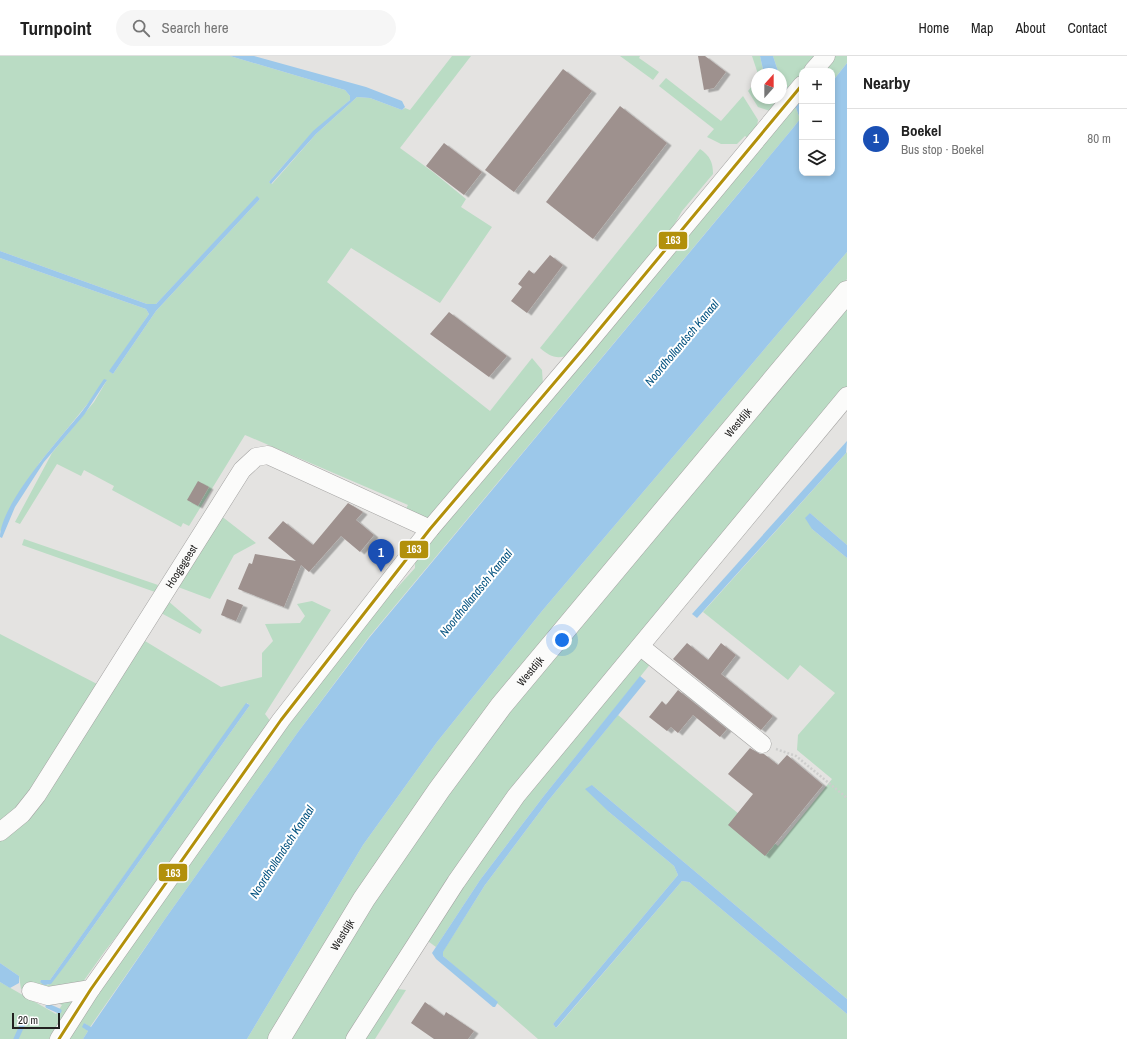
<!DOCTYPE html>
<meta charset="utf-8">
<style>
body{margin:0;font-family:"Archivo Narrow",sans-serif;background:#f6f6f6;color:#222}
.controls{position:absolute;right:12px;top:12px;display:grid;overflow:hidden;border-radius:8px;box-shadow:0 2px 6px #0003}
.controls button{width:36px;height:36px;display:grid;place-items:center;padding:0;border:0;border-bottom:1px solid #e0e0e0;background:#fff;color:#222;font:20px sans-serif}
.compass{position:absolute;left:751px;top:12px;width:36px;height:36px;border-radius:50%;background:#fff;box-shadow:0 2px 6px #0003;rotate:21deg}
.scale{position:absolute;left:12px;bottom:10px;width:48px;box-sizing:border-box;padding-left:4px;border:2px solid #222120;border-top:0;font-size:11px;line-height:14px;white-space:nowrap;color:#222120;-webkit-text-stroke:3px #fff;paint-order:stroke}
.you{position:absolute;left:562px;top:584px;width:14px;height:14px;margin:-10px;border:3px solid #fff;border-radius:50%;background:#1a73e8;box-shadow:0 0 0 6px #1a73e833}
.badge{display:grid;place-items:center;width:26px;height:26px;border-radius:50%;background:#666564;color:#fff;font-size:13px;font-weight:700}
.pin{position:absolute;translate:-50% -33px;filter:drop-shadow(0 1px 2px #0008)}
.pin::after{content:'';position:absolute;top:21px;width:14px;height:12px;background:inherit;clip-path:polygon(0 0,100% 0,50% 100%)}
.list{margin:0;padding:0;list-style:none}
h2{display:flex;justify-content:space-between;align-items:center;height:52px;margin:0;padding:0 16px;font-size:17px}
h2 small{font-size:13px;font-weight:400;color:#767676}
.list li{display:grid;grid-template-columns:26px 1fr auto;gap:12px;align-items:center;box-sizing:border-box;height:60px;padding:0 16px;border-top:1px solid #e0e0e0}
.list b{display:block;font-size:15px;white-space:nowrap}
.list p{margin:0;font-size:13px;white-space:nowrap;color:#767676}
.list em{font-size:13px;font-style:normal;color:#767676}
.icon{flex:none;width:22px;height:22px;fill:none;stroke:currentColor;stroke-width:2;stroke-linecap:round;stroke-linejoin:round}
.map{position:relative;flex:none;width:847px;height:983px;overflow:hidden}
header{display:flex;align-items:center;gap:24px;box-sizing:border-box;height:56px;padding:0 20px;background:#fff;border-bottom:1px solid #e0e0e0}
header strong{font-size:19px}
nav{display:flex;gap:22px;margin-inline-start:auto;font-size:14px}
.search{width:280px;height:36px;background:#f6f6f6;display:flex;align-items:center;gap:10px;box-sizing:border-box;padding:0 14px;border-radius:22px;color:#767676;font-size:15px}
main{display:flex}
aside{flex:1;background:#fff}
.map>svg:first-child{display:block}
.green{fill:#badcc4;fill-rule:evenodd}
.water{fill:#9cc8ea}
.lines{fill:none;stroke-linecap:round;stroke-linejoin:round}
.stream{stroke:#9cc8ea;stroke-width:5}
.building{fill:#9e918e;filter:url(#shadow)}
.minor-casing{stroke:#a4a3a2;stroke-width:19}
.major-casing{stroke:#a4a3a2;stroke-width:23}
.path{stroke:#cececd;stroke-width:2.5;stroke-dasharray:2 2;stroke-linecap:butt}
.minor{stroke:#fbfbfa;stroke-width:18}
.major{stroke:#fbfbfa;stroke-width:22}
.bus-1-casing{stroke:#fff;stroke-width:6}
.bus-1{stroke:#b2900b;stroke-width:3}
.labels{text-anchor:middle;dominant-baseline:central;stroke-width:4;stroke-linejoin:round;paint-order:stroke}
.street-label{font-size:11px;fill:#222120;stroke:#fff}
.water-label{font-size:12px;font-style:italic;fill:#01517f;stroke:#fff}
.line-badge{stroke:#fff;stroke-width:1.5}
.badge-label{font-size:11px;text-anchor:middle;font-weight:bold;fill:#fff}
</style>
<header>
<strong>Turnpoint</strong>
<div class="search"><svg class="icon" aria-label="search" viewBox="0 0 24 24"><circle cx="10" cy="10" r="6"/><path d="M15 15l6 6"/></svg>Search here</div>
<nav><a>Home</a><a>Map</a><a>About</a><a>Contact</a></nav>
</header>
<main>
<div class="map">
<svg width="847" height="983" viewBox="0 0 847 983">
<defs>
<filter id="shadow"><feDropShadow dx="4.5" dy="2.5" stdDeviation="0" flood-color="#0004"/></filter>
</defs>
<rect width="100%" height="100%" fill="#e4e3e1"/>
<g class="green">
<path d="M0 0H230L345 34 350 40V44C320 69 294 96 269 126L272 128 316 78 357 41 370 42 402 54 405 52 410 54 452 0H471L400 92 433 116 466 143 461 151 492 171 440 247 351 192 327 226 490 355 532 302 542 314 543 329 429 462 424 463 404 456 408 449 245 379 189 470 183 467 181 471 112 434 114 430 84 414 81 420 57 408 20 468 15 466 52 397 94 346 107 324 40 406 12 450 0 476V202L146 253 149 258 110 315 113 318 156 255 260 143 257 141 156 248H147L0 195Z"/>
<polygon points="620,0 640,0 639,2 659,16 653,24"/>
<polygon points="752,0 760,0 764,18 758,18"/>
<polygon points="773,0 817,0 804,15 802,15 802,18 789,33 781,26 781,18 779,18"/>
<polygon points="835,0 847,0 847,7 832,26 832,15 823,15"/>
<polygon points="666,22 721,65 743,40 758,64 757,70 748,82 745,80 737,88 721,88 707,81 714,73 659,30"/>
<polygon points="757,24 757,42 781,42 770,55 758,51 748,35"/>
<polygon points="794,51 796,52 800,63 793,72 369,581 298,676 165,863 90,971 84,967 88,975 83,983 66,983 312,636 393,532 396,533 415,512 415,504"/>
<path d="M700 93C710 100 713 106 713 118L682 155 669 178 568 299C557 304 549 300 540 292Z"/>
<polygon points="847,196 847,223 661,448 270,983 247,983 363,789 437,686 542,555"/>
<polygon points="847,249 847,331 605,624 349,983 289,983 352,877 459,718 630,506"/>
<polygon points="847,396 847,489 810,457 812,473 847,502 847,943 592,729 609,756 674,810 678,819 553,968 556,972 559,969 682,825 689,826 847,958 847,983 538,983 443,900 442,897 485,829 548,745 618,659 778,790 832,723 797,694 798,679 835,637 800,609 788,624 703,556"/>
<polygon points="220,459 256,487 234,499 210,543 178,531"/>
<polygon points="24,483 158,529 155,536 22,489"/>
<polygon points="168,545 202,574 200,578 161,557"/>
<path d="M312 545 331 554 265 658 271 666 149 839 105 895 80 930 27 936 21 933 19 920 0 907V782L64 708 145 585 221 631 262 621V597L273 585 265 568 300 567 305 560 297 548ZM247 647 250 649 70 903 48 929 40 926 41 924H50Z"/>
<polygon points="0,578 99,629 23,749 0,766"/>
<polygon points="644,600 652,606 543,741 480,824 436,891 425,883 483,795 637,603"/>
<polygon points="0,926 56,958 62,949 55,946 75,943 49,983 0,983"/>
<polygon points="398,933 406,934 375,983 362,983"/>
</g>
<g class="water">
<polygon points="230,0 254,0 366,31 402,45 405,51 402,54 370,42 357,41 316,78 271,128 269,126 313,75 350,44 350,40 345,34"/>
<polygon points="760,0 773,0 779,18 764,18"/>
<polygon points="847,7 847,196 542,555 437,686 363,789 247,983 83,983 88,975 82,971 84,967 91,971 165,863 298,676 369,582 793,72 800,63 796,52 781,41 781,26 802,45 802,117 832,117 832,26"/>
<polygon points="257,140 260,143 156,255 113,318 109,315 149,258 146,253 0,202 0,195 147,248 156,248"/>
<path d="M104 323 107 324 84 359 44 406 15 451 2 482 0 481C0 449 59 383 80 358 89 347 96 334 104 323Z"/>
<polygon points="847,385 846,397 697,562 692,558"/>
<polygon points="810,457 847,489 847,502 812,473 805,462"/>
<polygon points="640,620 646,625 548,745 485,829 443,896 443,900 498,946 495,951 493,951 436,903 432,897 480,824 543,741"/>
<polygon points="246,647 250,649 70,903 51,928 44,929 40,926 41,924 50,924"/>
<polygon points="592,729 847,943 847,958 689,826 682,825 556,972 553,968 678,819 674,810 609,756 585,733"/>
<polygon points="0,907 19,920 19,927 10,932 0,926"/>
</g>
<g class="lines">
<g class="stream">
<polyline points="48,950 59,955"/>
<polyline points="16,983 25,963"/>
</g>
</g>
<g class="building">
<polygon points="698,0 705,0 726,16 714,32 704,34"/>
<polygon points="563,13 592,35 514,136 485,114"/>
<polygon points="620,50 667,87 593,183 546,146"/>
<polygon points="444,87 482,116 464,139 426,110"/>
<polygon points="550,199 563,209 527,257 511,245 522,231 518,228 529,214 534,218"/>
<polygon points="449,256 507,300 489,321 430,278"/>
<polygon points="198,425 209,431 198,450 187,444"/>
<polygon points="348,447 363,456 356,464 374,479 360,496 341,480 309,516 301,509 284,551 238,533 249,507 252,508 255,498 296,505 268,482 283,465 313,489"/>
<polygon points="227,543 243,549 236,565 221,559"/>
<polygon points="687,587 708,604 721,587 736,599 721,618 773,660 761,674 673,603"/>
<polygon points="678,634 727,673 720,681 693,659 678,677 671,671 667,675 649,661 662,645 666,649"/>
<polygon points="750,692 760,698 764,698 778,709 787,699 823,729 765,800 728,769 753,738 728,718"/>
<polygon points="425,946 444,960 446,956 474,975 468,983 434,983 411,967"/>
</g>
<g class="lines">
<g class="minor-casing">
<g id="minor">
<polyline points="813,15 826,0"/>
<polyline points="641,591 762,688"/>
<path id="s1" d="M0 776 22 758 37 739 242 414 256 401 268 399 430 473"/>
<polyline points="31,935 48,940 91,933"/>
<polyline points="59,983 91,933 281,664 430,473 583,293 802,29"/>
<polyline points="355,983 456,826 516,740 847,340"/>
</g>
</g>
<g class="major-casing">
<g id="major">
<path id="s2" d="M279 983 364 843 439 734 501 650 847 236"/>
</g>
</g>
<polyline class="path" points="776,693 796,700 847,742"/>
<use href="#minor" class="minor"/>
<use href="#major" class="major"/>
<g class="bus-1-casing">
<polyline id="bus-1" points="59,983 91,933 281,664 430,473 583,293 802,29"/>
</g>
<use href="#bus-1" class="bus-1"/>
</g>
<g class="labels">
<g class="street-label">
<text stroke="none"><textPath href="#s2" startOffset="770">Westdijk</textPath></text>
<text stroke="none"><textPath href="#s1" startOffset="323">Hoogegeest</textPath></text>
<text stroke="none"><textPath href="#s2" startOffset="446">Westdijk</textPath></text>
<text stroke="none"><textPath href="#s2" startOffset="122">Westdijk</textPath></text>
</g>
<g class="water-label">
<text transform="translate(682 287) rotate(-50)">Noordhollandsch Kanaal</text>
<text transform="translate(476 537) rotate(-51)">Noordhollandsch Kanaal</text>
<text transform="translate(282 796) rotate(-57)">Noordhollandsch Kanaal</text>
</g>
</g>
<g class="line-badge">
<rect x="658" y="175" width="30" height="19" rx="4" fill="#b2900b"/>
<rect x="399" y="484" width="30" height="19" rx="4" fill="#b2900b"/>
<rect x="158" y="807" width="30" height="19" rx="4" fill="#b2900b"/>
</g>
<g class="badge-label">
<text x="673" y="188">163</text>
<text x="414" y="497">163</text>
<text x="173" y="821">163</text>
</g>
</svg>
<div class="controls">
<button>+</button>
<button>−</button>
<button><svg class="icon" aria-label="layers" viewBox="0 0 24 24"><path d="M12 4l9 5-9 5-9-5zM3 14l9 5 9-5"/></svg></button>
</div>
<svg class="compass" viewBox="-18 -18 36 36"><path d="M0-13l5 13h-10z" fill="#e53935"/><path d="M0 13l5-13h-10z" fill="#767676"/></svg>
<div class="scale">20 m</div>
<div class="you"></div>
<div class="pin badge" style="left:381px;top:516px;background:#1a4fb4">1</div>
</div>
<aside>
<h2>Nearby<small></small></h2>
<ul class="list">
<li><span class="badge" style="background:#1a4fb4">1</span><div><b>Boekel</b><p>Bus stop · Boekel</p></div><em>80 m</em></li>
</ul>
</aside>
</main>
